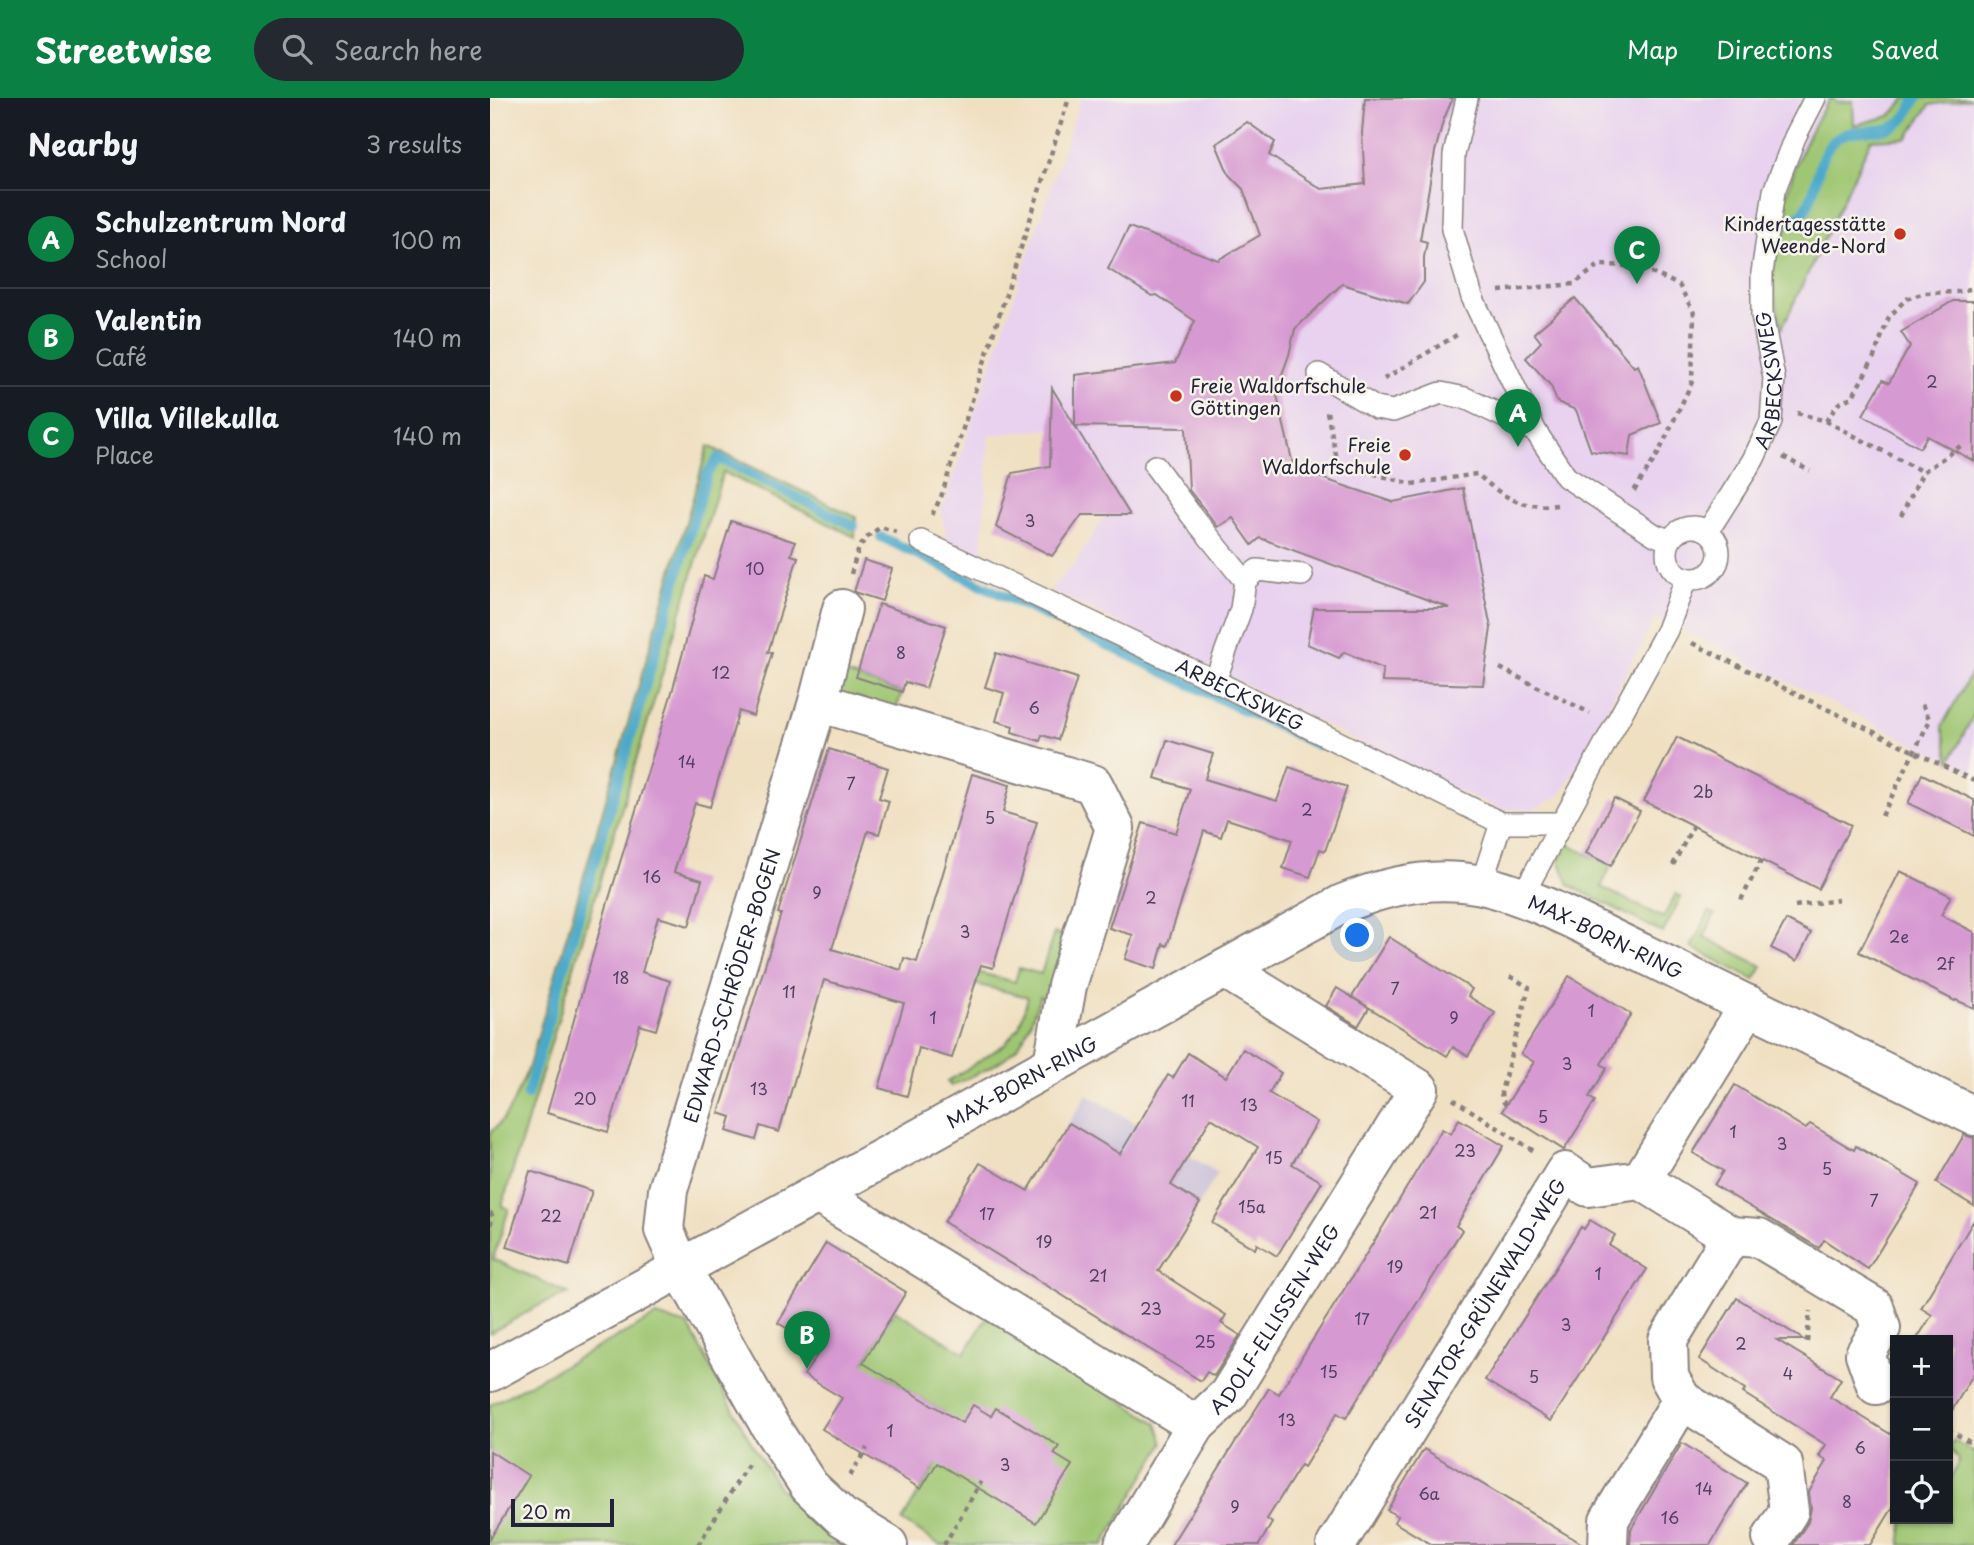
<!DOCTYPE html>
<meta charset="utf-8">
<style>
body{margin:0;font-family:"Playpen Sans",sans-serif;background:#242831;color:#f1f3f6}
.controls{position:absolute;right:21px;bottom:21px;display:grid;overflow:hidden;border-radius:0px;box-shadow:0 2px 5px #0004}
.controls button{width:63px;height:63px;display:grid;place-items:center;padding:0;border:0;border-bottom:2px solid #363941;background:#171b24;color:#f1f3f6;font:35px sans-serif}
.scale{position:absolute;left:21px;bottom:18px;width:103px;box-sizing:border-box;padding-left:7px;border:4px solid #22223b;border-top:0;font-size:19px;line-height:24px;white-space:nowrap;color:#22223b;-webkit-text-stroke:5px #f7f3e8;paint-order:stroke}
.you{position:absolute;left:868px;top:838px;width:24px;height:24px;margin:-18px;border:5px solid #fff;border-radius:50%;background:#1a73e8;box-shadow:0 0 0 10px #1a73e833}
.badge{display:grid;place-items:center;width:46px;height:46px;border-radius:50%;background:#0b8043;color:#fff;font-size:23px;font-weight:700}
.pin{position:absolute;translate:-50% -58px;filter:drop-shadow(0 2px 4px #0008)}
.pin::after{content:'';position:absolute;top:37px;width:24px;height:21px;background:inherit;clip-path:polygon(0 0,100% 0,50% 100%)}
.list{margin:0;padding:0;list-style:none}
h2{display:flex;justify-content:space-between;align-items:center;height:91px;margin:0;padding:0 28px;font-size:30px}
h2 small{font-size:23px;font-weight:400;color:#9ea1a6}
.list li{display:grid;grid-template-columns:46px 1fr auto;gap:21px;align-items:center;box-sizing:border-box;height:98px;padding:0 28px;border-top:2px solid #363941}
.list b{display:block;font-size:26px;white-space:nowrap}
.list p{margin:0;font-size:23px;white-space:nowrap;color:#9ea1a6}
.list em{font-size:23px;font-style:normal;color:#9ea1a6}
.icon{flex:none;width:38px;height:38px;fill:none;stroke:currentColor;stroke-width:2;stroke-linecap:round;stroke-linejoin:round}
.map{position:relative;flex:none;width:1484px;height:1447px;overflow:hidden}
header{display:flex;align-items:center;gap:42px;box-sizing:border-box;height:98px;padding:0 35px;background:#0b8043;color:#fff}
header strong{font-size:33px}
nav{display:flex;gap:38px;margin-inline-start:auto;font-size:24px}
.search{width:490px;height:63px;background:#242831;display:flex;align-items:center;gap:18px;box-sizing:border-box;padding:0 24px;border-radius:38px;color:#9ea1a6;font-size:26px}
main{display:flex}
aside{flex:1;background:#171b24}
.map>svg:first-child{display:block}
.built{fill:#e8d2ef}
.industrial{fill:#c9bfd8}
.green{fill:#9fc672;stroke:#607456;stroke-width:2}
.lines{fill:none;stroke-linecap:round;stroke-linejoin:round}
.stream{stroke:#4ca9ca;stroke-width:10}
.building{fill:#d799d2}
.lane-casing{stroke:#89817e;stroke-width:24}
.street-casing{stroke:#89817e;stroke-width:42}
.path{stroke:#89817e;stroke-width:4.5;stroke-dasharray:5 5;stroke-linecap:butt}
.lane{stroke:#fff;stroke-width:21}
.street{stroke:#fff;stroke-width:38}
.poi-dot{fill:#c8321e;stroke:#f7f3e8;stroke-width:2.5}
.labels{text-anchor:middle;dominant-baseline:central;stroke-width:5;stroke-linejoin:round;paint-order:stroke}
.number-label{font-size:16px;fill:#4f4061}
.poi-label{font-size:19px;fill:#22223b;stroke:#f7f3e8;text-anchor:end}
.street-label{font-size:19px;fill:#22223b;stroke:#f7f3e8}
</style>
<header>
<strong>Streetwise</strong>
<div class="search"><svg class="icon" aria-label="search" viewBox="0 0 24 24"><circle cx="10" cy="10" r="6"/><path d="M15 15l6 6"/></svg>Search here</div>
<nav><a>Map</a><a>Directions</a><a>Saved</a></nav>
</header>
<main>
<aside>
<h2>Nearby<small>3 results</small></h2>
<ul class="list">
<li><span class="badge">A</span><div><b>Schulzentrum Nord</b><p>School</p></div><em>100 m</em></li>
<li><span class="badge">B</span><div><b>Valentin</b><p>Café</p></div><em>140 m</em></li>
<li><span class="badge">C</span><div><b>Villa Villekulla</b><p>Place</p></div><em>140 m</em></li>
</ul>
</aside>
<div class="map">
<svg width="1484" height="1447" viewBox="0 0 1484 1447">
<rect width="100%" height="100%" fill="#f7f3e8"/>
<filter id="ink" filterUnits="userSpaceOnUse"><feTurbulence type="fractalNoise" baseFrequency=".0143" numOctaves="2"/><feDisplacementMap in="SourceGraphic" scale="14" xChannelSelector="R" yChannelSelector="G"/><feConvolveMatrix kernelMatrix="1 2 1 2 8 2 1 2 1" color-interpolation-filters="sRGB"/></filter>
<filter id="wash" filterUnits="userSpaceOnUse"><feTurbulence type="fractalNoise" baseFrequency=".00686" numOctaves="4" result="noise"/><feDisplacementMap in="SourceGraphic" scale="28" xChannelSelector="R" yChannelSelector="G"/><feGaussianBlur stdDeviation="1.57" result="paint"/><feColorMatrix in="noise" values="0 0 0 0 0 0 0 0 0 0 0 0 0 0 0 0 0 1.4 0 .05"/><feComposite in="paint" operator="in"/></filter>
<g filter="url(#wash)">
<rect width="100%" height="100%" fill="#f0e0c2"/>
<polygon class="built" points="591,0 1484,0 1484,675 1166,519 1071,697 1045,711 1013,712 963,691 694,556 560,492 585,465 615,417 581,361 559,331 499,337 492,459 458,444 451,415"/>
<polygon class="industrial" points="597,996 728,1075 694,1131 563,1051"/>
<g class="green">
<path d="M1341 0 1347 4 1363 3 1364 27 1400 18 1416 0H1484L1440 7 1417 40 1381 42 1292 230C1289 214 1283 198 1283 182 1283 127 1307 44 1341 0Z"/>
<path d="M218 348 366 419 365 439 233 374 12 1108 19 1111 3 1161 79 1196 52 1206 0 1235V1035C20 1018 29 992 39 968Z"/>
<polygon points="357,546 363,547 356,576 412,594 406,612 346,594"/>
<polygon points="1484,570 1484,616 1460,663 1452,628"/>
<polygon points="1077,746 1121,768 1111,789 1173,820 1186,796 1191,799 1173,835 1079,787 1069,762"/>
<polygon points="1219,814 1225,816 1214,839 1272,868 1265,882 1201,849"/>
<path d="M564 835 579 840 560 902 550 898C544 914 540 930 531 944 516 966 483 977 461 988L457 984 515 946 529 929 538 899 477 884 479 872 525 884 529 870 551 876Z"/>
<polygon points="405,1212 475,1255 497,1219 667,1325 674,1345 613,1447 450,1447 412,1423 466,1333 453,1314 391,1276 368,1273"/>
<polygon points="166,1218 198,1227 263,1348 289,1390 313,1416 352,1447 0,1447 0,1307"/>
<polygon points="1464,1343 1482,1354 1484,1353 1484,1447 1410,1447 1414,1421 1458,1421 1458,1388 1469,1362 1460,1350"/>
</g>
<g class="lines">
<g class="stream">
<path d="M1297 125C1303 122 1311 117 1315 112 1329 92 1325 58 1345 42 1363 27 1389 38 1408 26 1418 20 1420 9 1427 0"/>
<polyline points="391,439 827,647"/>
<polyline points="37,997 217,376 228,360 364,428"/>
</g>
</g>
<g id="blocks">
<g class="building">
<polygon points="875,0 963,0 953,23 945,54 930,142 937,144 934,159 934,184 918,206 852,186 805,231 799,257 786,293 804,371 903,404 973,390 1001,530 993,587 892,584 893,571 854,554 849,560 817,546 824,510 960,510 770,440 762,447 743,420 728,429 699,392 696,330 585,328 640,417 592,417 562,458 506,429 522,375 560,368 562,290 585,328 585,277 685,265 705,223 667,197 662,198 618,171 639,129 728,162 770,137 753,91 739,77 726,46 757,24 785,44 779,57 831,91 875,86 872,35"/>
<polygon points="1085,200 1144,269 1148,267 1171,325 1142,337 1139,358 1101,353 1086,312 1067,304 1061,288 1036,260 1051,244 1044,235"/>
<polygon points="1463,203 1484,203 1484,363 1437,338 1430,350 1373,317 1393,282 1399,285 1420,248 1411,234"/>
<polygon points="241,423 305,444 301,457 308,459 278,554 282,555 263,618 249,613 220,709 205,705 184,774 212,782 199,828 168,819 152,874 180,883 166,932 150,927 118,1034 57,1015 118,804 182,594 214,478 223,481"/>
<polygon points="374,462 402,471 392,503 364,494"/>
<polygon points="389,506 456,528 436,590 415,584 412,594 366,579"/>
<polygon points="506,555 587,580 568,642 552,637 550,643 522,634 523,628 506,623 514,595 495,589"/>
<polygon points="1187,639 1361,727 1328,791 1154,703"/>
<polygon points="677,642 723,656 715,681 787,703 799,669 857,689 835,753 830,751 820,779 793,770 802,742 737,721 731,739 714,733 677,848 673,846 666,871 635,861 643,837 619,830 653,725 686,735 700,691 665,680"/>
<polygon points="339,651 398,670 389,700 399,703 389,736 378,733 342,851 411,872 414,860 427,864 482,676 520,687 513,714 547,724 503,870 491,867 462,960 429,950 417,998 389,990 414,905 334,882 289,1034 270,1028 266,1042 237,1033 241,1019 229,1015 291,816 288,815"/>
<polygon points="1432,676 1484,702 1484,738 1418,705"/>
<polygon points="1124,700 1150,713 1121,768 1096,755"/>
<polygon points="1410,773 1461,798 1451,817 1484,834 1484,910 1466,902 1465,903 1369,854"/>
<polygon points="1296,822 1321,835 1307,863 1281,850"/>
<polygon points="899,839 982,891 978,898 1005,915 978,958 963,949 957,958 862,899"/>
<polygon points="1079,878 1141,916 1111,966 1117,970 1099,999 1105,1003 1074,1052 1012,1013 1044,964 1031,956"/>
<polygon points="847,890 879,910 868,928 836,908"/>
<polygon points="753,951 791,975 779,995 827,1024 802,1066 832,1084 787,1158 767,1146 765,1151 722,1125 768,1049 721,1020 681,1087 710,1105 668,1173 736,1217 731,1225 750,1237 724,1278 717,1274 711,1283 454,1124 490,1065 538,1093 579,1025 630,1056 678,977 683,980 698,955 736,979"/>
<polygon points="1245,987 1316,1031 1320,1026 1364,1052 1366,1048 1430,1086 1378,1171 1334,1142 1329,1150 1224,1087 1233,1073 1203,1055"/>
<polygon points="969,1021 1014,1048 966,1128 972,1132 856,1320 847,1315 814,1369 811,1367 777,1421 782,1425 769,1447 681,1447 779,1290 789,1296 888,1137 952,1031 961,1036"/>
<polygon points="1474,1037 1484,1040 1484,1108 1446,1085"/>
<polygon points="40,1073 102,1093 79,1168 17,1149"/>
<polygon points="1100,1122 1125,1137 1119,1147 1157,1171 1061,1323 995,1282 1091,1129 1094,1131"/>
<polygon points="1484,1122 1484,1275 1458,1319 1458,1242 1426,1242 1442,1217 1431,1210"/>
<polygon points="336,1145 416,1194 373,1265 472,1325 483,1307 501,1318 506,1310 569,1348 564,1356 582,1367 546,1425 447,1365 431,1391 332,1331 352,1300 314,1277 331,1251 288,1225"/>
<polygon points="1247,1200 1314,1242 1287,1242 1351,1281 1340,1299 1405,1339 1405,1406 1380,1447 1303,1447 1318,1424 1321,1410 1319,1394 1337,1363 1329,1358 1336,1347 1253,1295 1255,1291 1209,1261"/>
<polygon points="1192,1345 1257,1385 1220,1447 1140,1447 1141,1431"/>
<polygon points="934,1351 1094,1447 942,1447 904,1424 908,1418 897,1412"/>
<polygon points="0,1353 39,1378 0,1441"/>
</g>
</g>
</g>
<g filter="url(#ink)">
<use href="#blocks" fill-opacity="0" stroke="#89817e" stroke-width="2"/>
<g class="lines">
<g class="lane-casing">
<g id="lane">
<polyline points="977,0 964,57 962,131 982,199 1046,334"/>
<polyline points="829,276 886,310 903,313 951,295 975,300 1046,334 1076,379 1165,437 1179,442"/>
<polyline points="665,368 702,418 755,483"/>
<circle cx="1203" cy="455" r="26"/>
<path id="s1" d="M1218 433 1263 362 1281 324 1284 280 1272 217V175L1284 93 1305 39 1325 0"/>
<path id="s2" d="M431 443 725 583 1011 725H1072"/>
<polyline points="725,583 751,511 755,483 767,472 812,477"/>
<polyline points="991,787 1011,725"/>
<polyline points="1031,800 1177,532 1196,481"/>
</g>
</g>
<g class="street-casing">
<g id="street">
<polyline points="328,604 352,511"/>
<polyline points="328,1096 706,1327"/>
<polyline points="1241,1138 1269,1140 1384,1209 1391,1230 1375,1256 1386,1287"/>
<path id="s3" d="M0 1274 426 1042 852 806C897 787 944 777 992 787 1048 800 1102 832 1154 856 1264 909 1374 964 1484 1018"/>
<polyline points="1192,1302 1293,1366 1299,1413 1282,1440"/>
<path id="s4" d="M398 1447 352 1419 319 1388 280 1328 191 1170 174 1132 178 1092 328 604 603 686 625 730 577 888 563 965"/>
<path id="s5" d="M634 1447 706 1327 738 1297 929 991 735 871"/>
<path id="s6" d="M846 1447 1075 1074 1098 1089 1151 1082 1259 907"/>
<polyline points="1118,1447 1119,1422 1192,1302 1179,1279 1178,1242 1241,1138 1151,1082"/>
</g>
</g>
<g class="path">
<polyline points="1009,193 1084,186 1109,167 1146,168 1189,187 1204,215 1202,284 1168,356 1144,393"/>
<polyline points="894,281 970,235"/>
<path d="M837 314 848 366 922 386 987 376C1013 399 1030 411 1067 407"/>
<polyline points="1307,315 1336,323 1433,374"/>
<polyline points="1336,323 1348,306 1363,298 1384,259 1399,219 1416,201 1435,195 1466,194 1484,190"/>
<polyline points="1293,359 1320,373"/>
<polyline points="442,417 451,399 579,0"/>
<polyline points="1411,418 1433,374 1472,347"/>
<path d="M361 476C368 451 369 443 391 429L406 434"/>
<polyline points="1202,545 1484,683"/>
<polyline points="1010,570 1100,615"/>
<polyline points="1392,718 1440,622 1430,603"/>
<polyline points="1183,767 1203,728"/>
<polyline points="1251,802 1271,763"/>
<polyline points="1305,808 1348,802"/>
<polyline points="963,1001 1047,1055"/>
<polyline points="1016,1007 1012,1002 1011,994 1039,889 1019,878"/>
<polyline points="0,1114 3,1119 0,1127"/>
<polyline points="1317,1244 1320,1213"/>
<polyline points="1458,1331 1484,1347"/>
<polyline points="360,1378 377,1350"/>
<polyline points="208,1447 259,1365"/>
<polyline points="454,1447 491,1384"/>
</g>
<use href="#lane" class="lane"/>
<use href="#street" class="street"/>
</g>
</g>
<g class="poi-dot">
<circle cx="1410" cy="136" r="7"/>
<circle cx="686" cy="298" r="7"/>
<circle cx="915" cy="357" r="7"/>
</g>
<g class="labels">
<g class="number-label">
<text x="1442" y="283">2</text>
<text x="540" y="422">3</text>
<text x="265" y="470">10</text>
<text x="411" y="554">8</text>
<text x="231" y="574">12</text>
<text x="544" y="609">6</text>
<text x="197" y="663">14</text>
<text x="361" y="685">7</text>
<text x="1213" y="693">2b</text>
<text x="817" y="711">2</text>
<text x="500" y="719">5</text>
<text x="162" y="778">16</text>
<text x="327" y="794">9</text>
<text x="661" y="799">2</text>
<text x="475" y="833">3</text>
<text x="1409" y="838">2e</text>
<text x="1455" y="865">2f</text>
<text x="131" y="879">18</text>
<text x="905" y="890">7</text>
<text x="299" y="893">11</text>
<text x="1101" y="912">1</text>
<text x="443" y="919">1</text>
<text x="964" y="919">9</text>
<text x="1077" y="965">3</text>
<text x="269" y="990">13</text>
<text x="95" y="1000">20</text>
<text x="698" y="1002">11</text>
<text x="759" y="1006">13</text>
<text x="1053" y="1018">5</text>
<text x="1243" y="1033">1</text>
<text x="1292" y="1045">3</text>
<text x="975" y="1052">23</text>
<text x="784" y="1059">15</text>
<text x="1337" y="1070">5</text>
<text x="1384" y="1102">7</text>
<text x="762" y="1108">15a</text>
<text x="938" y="1114">21</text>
<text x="497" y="1115">17</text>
<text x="61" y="1117">22</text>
<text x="554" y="1143">19</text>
<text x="905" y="1168">19</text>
<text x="1108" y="1175">1</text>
<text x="608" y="1177">21</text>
<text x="661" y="1210">23</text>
<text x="872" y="1220">17</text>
<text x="1076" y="1226">3</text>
<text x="715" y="1243">25</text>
<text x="1251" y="1245">2</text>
<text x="839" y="1273">15</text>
<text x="1298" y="1275">4</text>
<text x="1044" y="1278">5</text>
<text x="797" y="1321">13</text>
<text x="400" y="1332">1</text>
<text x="1370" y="1349">6</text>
<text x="515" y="1366">3</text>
<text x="1214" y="1390">14</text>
<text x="939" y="1395">6a</text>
<text x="1357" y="1403">8</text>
<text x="745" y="1408">9</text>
<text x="1180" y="1419">16</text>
</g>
<g class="poi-label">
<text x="1396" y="125">Kindertagesstätte<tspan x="1396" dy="22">Weende-Nord</tspan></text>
<text x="700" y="287" text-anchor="start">Freie Waldorfschule<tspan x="700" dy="22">Göttingen</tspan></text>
<text x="901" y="346">Freie<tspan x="901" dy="22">Waldorfschule</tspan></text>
</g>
<g class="street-label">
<text stroke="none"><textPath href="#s1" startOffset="168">ARBECKSWEG</textPath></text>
<text stroke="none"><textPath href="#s2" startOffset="354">ARBECKSWEG</textPath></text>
<text stroke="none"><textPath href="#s3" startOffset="1250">MAX-BORN-RING</textPath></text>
<text stroke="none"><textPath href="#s4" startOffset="648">EDWARD-SCHRÖDER-BOGEN</textPath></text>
<text stroke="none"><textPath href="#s3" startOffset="606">MAX-BORN-RING</textPath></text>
<text stroke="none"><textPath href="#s6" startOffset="284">SENATOR-GRÜNEWALD-WEG</textPath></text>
<text stroke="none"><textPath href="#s5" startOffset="273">ADOLF-ELLISSEN-WEG</textPath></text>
</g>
</g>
</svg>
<div class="controls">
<button>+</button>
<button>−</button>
<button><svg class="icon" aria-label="locate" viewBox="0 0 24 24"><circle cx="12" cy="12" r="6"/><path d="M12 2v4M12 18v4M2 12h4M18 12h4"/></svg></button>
</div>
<div class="scale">20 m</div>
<div class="you"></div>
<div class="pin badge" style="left:1028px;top:349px">A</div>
<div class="pin badge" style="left:317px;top:1271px">B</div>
<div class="pin badge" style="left:1147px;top:186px">C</div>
</div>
</main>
